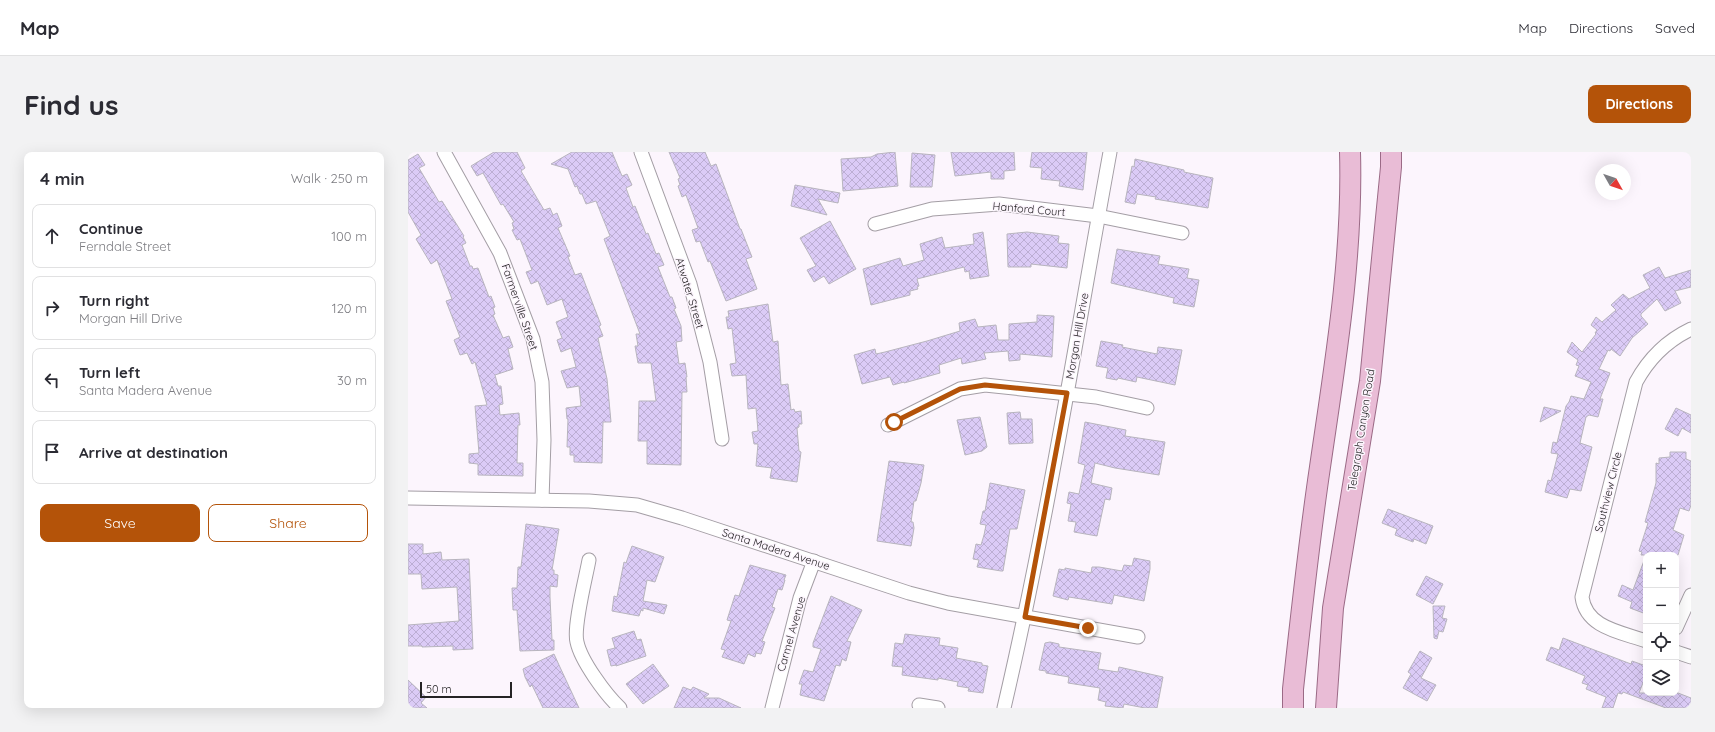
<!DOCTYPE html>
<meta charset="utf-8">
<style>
body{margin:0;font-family:Quicksand,sans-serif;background:#f2f2f3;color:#2b2b33}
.controls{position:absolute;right:12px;bottom:12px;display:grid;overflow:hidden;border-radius:8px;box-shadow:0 4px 16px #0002}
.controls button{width:36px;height:36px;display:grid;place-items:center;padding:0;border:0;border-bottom:1px solid #e1e1e2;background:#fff;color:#2b2b33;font:20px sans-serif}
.compass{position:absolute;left:1187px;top:12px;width:36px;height:36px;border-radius:50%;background:#fff;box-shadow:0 4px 16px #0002;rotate:130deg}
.scale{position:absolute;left:12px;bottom:10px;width:92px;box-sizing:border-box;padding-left:4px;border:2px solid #252325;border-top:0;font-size:11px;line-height:14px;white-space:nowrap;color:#252325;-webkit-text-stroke:3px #fcf5fd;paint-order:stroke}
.stop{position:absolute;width:12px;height:12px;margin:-9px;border:3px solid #b45309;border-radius:50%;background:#fff}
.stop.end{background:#b45309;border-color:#fff;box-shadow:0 1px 4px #0008}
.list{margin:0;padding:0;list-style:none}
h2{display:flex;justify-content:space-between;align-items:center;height:52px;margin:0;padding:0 16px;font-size:17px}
h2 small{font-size:13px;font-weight:400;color:#7c7c81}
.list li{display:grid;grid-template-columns:26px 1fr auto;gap:12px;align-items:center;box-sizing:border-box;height:64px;margin:0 8px 8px;padding:0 8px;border:1px solid #e1e1e2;border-radius:8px}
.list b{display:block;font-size:15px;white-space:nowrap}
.list p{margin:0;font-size:13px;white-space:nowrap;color:#7c7c81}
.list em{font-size:13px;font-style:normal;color:#7c7c81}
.actions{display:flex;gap:8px;padding:12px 16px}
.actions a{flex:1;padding:9px 0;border:1px solid #b45309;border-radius:8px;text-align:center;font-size:14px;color:#b45309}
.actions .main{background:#b45309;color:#fff}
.icon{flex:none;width:22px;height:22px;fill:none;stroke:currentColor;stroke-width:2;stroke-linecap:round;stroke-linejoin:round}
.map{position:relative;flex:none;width:1283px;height:556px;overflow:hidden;border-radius:8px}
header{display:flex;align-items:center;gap:24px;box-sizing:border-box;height:56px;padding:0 20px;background:#fff;border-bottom:1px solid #e1e1e2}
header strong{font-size:19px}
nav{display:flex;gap:22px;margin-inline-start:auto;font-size:14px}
.intro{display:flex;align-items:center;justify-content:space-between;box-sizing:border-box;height:96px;padding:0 24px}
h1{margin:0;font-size:28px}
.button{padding:10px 18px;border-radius:8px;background:#b45309;color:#fff;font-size:14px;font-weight:700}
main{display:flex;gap:24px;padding:0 24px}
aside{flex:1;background:#fff;border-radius:8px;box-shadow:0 4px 16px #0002}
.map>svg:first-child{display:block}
.building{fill:url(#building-cross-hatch);stroke:#b8b5be}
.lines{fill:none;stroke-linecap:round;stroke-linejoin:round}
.street-casing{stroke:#a49ea5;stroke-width:15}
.primary-casing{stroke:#9b6a86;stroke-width:22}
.street{stroke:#fff;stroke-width:13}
.primary{stroke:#e9bcd6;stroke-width:20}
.route{stroke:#b45309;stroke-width:5}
.labels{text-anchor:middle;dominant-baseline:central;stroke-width:3;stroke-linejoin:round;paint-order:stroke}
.street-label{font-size:11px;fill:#252325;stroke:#fcf5fd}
</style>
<header>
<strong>Map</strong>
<nav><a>Map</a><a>Directions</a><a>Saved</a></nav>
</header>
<div class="intro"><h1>Find us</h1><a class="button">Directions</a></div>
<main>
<aside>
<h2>4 min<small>Walk · 250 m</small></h2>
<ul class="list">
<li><svg class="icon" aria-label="ahead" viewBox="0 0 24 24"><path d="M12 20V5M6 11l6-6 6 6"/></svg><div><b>Continue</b><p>Ferndale Street</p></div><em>100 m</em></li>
<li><svg class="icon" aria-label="right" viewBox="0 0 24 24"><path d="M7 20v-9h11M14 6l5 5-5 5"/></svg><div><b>Turn right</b><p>Morgan Hill Drive</p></div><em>120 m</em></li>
<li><svg class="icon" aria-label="left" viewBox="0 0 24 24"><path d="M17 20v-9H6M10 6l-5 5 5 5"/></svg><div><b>Turn left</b><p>Santa Madera Avenue</p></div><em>30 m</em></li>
<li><svg class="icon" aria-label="arrive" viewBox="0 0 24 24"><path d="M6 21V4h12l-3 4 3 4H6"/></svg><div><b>Arrive at destination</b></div></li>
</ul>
<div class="actions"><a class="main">Save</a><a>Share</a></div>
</aside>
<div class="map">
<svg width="1283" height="556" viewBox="0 0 1283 556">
<defs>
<pattern id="building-cross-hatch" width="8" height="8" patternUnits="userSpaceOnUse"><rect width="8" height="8" fill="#dbcbf6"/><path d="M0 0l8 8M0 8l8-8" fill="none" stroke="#bcaed3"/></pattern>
</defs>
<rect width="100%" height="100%" fill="#fcf5fd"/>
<g class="building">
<polygon points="86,0 109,0 117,16 113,19 136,58 142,56 145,63 149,61 154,74 150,76 162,104 160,105 167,123 173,121 193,173 191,174 195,184 190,186 199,227 203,270 195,270 194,311 166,310 166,303 162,303 162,295 159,295 160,267 159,267 158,256 173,254 171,234 159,236 153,219 168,215 163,196 153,200 149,188 154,186 148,170 160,165 154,147 139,153 130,129 123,132 118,120 124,118 112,87 109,88 104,78 106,77 104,71 106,70 95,52 93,53 75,21 69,24 63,14"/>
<polygon points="164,0 204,0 214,24 219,22 224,33 218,36 225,55 227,54 238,82 240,81 248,102 251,101 256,113 250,115 262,145 264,145 268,156 266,157 273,174 274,189 268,190 271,212 277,211 279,225 278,225 279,240 274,240 273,313 239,312 239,289 230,289 231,249 248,249 243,211 230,211 227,194 230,194 228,182 232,182 196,87 202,84 188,49 178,52 174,42 172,42 169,34 167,35 160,17 143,12"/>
<polygon points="261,0 297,0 303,14 308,12 332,77 333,77 344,105 338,107 349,137 318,149 302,109 300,110 292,89 288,90 284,78 290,76 278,43 274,45 270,34 272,33 270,27 272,26"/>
<polygon points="487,0 490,34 435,39 433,7 463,5 469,2"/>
<polygon points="543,0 606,0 607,18 596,19 596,27 583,27 583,20 547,24"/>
<polygon points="624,0 679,0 675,38 651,34 652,29 633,27 634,16 622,15"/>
<polygon points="504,1 527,3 524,35 502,35"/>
<polygon points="10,2 17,13 11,16 31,50 34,49 56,84 55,85 58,91 54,93 62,114 64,114 65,117 70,116 81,145 83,144 87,155 85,156 87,162 85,163 95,186 101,184 105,195 100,197 105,217 87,223 90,234 93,234 95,252 91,253 92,263 111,261 112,273 110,273 109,311 115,311 115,324 70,323 70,312 61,311 61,302 71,301 67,254 79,253 67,210 64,212 59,201 52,203 46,188 52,185 38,149 44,147 29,108 23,112 8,87 13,83 0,60 0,8"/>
<polygon points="727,7 776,18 776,20 805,26 800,56 747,47 748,45 729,42 727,52 717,50 724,14 726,15"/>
<polygon points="387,33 432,41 430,51 410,47 419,63 383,54"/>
<polygon points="422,69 448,117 421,132 416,124 406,130 399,118 408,114 392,86"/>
<polygon points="575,80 581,124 562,127 561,119 557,120 556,115 509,127 511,134 509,135 510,137 502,139 502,143 463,153 455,117 492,106 495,114 516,108 512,92 534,85 537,96 566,92 565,82"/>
<polygon points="619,80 651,84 650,91 661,92 659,116 623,112 623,115 600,115 599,82"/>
<polygon points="709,97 752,104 750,112 781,117 779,126 791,128 786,155 765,151 766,146 703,131"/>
<polygon points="1251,115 1257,126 1283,118 1283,135 1267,139 1273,151 1257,159 1249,147 1233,162 1233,164 1240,172 1224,186 1212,204 1203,197 1202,199 1200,198 1191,217 1202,221 1192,247 1195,247 1190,265 1181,263 1178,265 1172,291 1184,295 1173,339 1162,337 1159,346 1137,340 1140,328 1143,329 1150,302 1143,301 1145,290 1149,291 1158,254 1161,250 1163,244 1176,247 1183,230 1167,224 1171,214 1168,213 1170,208 1159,200 1164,190 1174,200 1188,182 1187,181 1189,178 1183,173 1188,165 1194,170 1208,158 1203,153 1215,142 1221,147 1242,136 1235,123"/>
<polygon points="360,152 365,190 370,189 373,233 380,232 383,258 386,257 387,260 393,259 394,272 391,272 391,275 389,276 391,299 393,300 389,330 362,326 364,316 348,314 350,292 346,292 344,280 350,279 348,256 340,257 338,223 324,224 322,212 328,211 324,176 320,177 318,165 321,165 320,159"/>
<polygon points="629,163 646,164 644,205 612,202 612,208 601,209 600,199 576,201 578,207 554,212 553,206 531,213 532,221 496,231 496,230 485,233 482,225 454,232 446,203 467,197 468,202 477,200 519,189 552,179 551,171 567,167 570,175 588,173 590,188 601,188 601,172 629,170"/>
<polygon points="693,189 715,193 714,195 749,202 750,195 774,198 767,233 729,225 728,230 710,226 709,228 698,226 700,216 688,214"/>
<polygon points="1136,255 1153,259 1132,270"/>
<polygon points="1268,256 1283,263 1283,281 1274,276 1270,284 1257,277"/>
<polygon points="612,260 613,267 624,267 625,291 601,292 599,261"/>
<polygon points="572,265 579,295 574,299 557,303 549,268"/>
<polygon points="677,270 718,278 717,284 757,290 751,323 707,316 687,311 683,331 704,336 702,348 697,347 689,384 666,380 668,370 660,369 663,352 659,351 661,340 671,342 677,313 670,311"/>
<polygon points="1262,300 1278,300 1278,307 1283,309 1283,353 1281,359 1272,356 1265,378 1276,383 1270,403 1233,403 1234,400 1231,399 1240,371 1237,370 1248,331 1248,311 1251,312 1251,306 1262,305"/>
<polygon points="481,309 516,313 513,331 508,349 506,349 503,370 505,370 506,376 503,394 469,389"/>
<polygon points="582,331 617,338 609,377 602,377 595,419 593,419 569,415 571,408 565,407 568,392 573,393 576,383 578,373 572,372 575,359 577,359"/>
<polygon points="980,357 1025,374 1018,392 1006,387 1005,390 987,383 989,377 974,371"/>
<polygon points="118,372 151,377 144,418 146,418 146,422 150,423 149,435 142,434 142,445 144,488 146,488 146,498 112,499 109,458 105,458 104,436 109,436 110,415 113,415"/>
<polygon points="0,392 15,392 15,402 33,400 34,408 61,407 65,497 45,498 45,494 14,495 14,494 0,494 0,473 51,469 49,435 14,437 13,422 0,422"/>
<polygon points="224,394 256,405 247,430 239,428 235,449 259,453 256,462 235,456 235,459 233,458 231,464 204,459 206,444 209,445 216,410 218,411"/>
<polygon points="726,406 742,409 742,417 736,449 706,443 704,452 661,445 660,448 645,444 651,417 657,418 657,416 683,421 684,415 691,415 714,419 716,413 724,414"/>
<polygon points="1237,406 1238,406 1238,462 1222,456 1224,450 1210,444 1214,433 1225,438"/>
<polygon points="342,413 378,423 376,428 377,428 374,438 370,437 364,455 367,456 354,489 357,490 353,502 348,501 347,505 340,502 336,512 314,505 317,498 313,497 323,469 319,468 327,443 331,444"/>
<polygon points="1018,424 1035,432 1025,452 1008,443"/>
<polygon points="423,444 454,458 439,489 443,490 438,509 434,507 432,514 428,513 416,549 392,543 394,532 391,532 396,518 405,520 413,497 405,495 405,491"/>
<polygon points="1025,454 1037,454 1034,466 1039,467 1035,480 1031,479 1029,487 1026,486"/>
<polygon points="226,479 229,488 233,487 238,504 208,514 208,513 203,514 199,498 207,496 204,486"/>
<polygon points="497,482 532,486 531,493 550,496 548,506 574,511 574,513 580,514 575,541 560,539 561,536 549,534 550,530 530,526 530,528 494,523 495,515 484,514 487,491 495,492"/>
<polygon points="1155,486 1223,512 1224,509 1238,514 1238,523 1231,541 1270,541 1283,546 1283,556 1258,556 1215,540 1214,542 1210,541 1205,556 1194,556 1198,545 1178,537 1180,533 1174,531 1177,524 1138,508 1143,495 1151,498"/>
<polygon points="642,490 651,492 651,495 693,501 690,517 710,520 711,515 755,525 749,556 737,556 716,552 715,556 697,554 698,550 690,548 692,536 660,531 661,525 638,521 638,519 631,518 637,491"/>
<polygon points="1012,499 1024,506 1013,526 1028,533 1019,549 995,536 1003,522 1000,520"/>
<polygon points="146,502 151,513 171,556 135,556 124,533 122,535 117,525 115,517"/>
<polygon points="245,512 261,534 235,552 218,532"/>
<polygon points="0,528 18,545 13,551 19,556 0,556"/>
<polygon points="275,535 283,538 285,535 301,542 296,546 311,546 333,556 266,556"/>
</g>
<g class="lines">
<g class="street-casing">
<g id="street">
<polyline points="36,0 92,101 125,187 134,230 136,288 134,348"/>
<polyline points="233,0 282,132 302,210 314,287"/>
<polyline points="467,72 524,57 591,52 690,64 774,81"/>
<polyline points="480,273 552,237 577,233 688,245 739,256"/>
<polyline points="0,346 181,349 229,353 274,366 501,441 540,451 730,485"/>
<path d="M181 408C178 425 165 475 169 490 173 509 198 543 212 556"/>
<polyline points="1268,476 1283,443"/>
<path d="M1238 489C1213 480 1178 476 1174 445L1228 230C1241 206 1258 189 1283 177"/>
<polyline points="1268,500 1283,505"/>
<polyline points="511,553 530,556"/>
<polyline points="364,556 392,446 406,409"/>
<path d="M596 556C639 372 668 186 702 0"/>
</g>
</g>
<g class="primary-casing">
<g id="primary">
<path d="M885 556V537C893 463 901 389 912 315 927 211 945 106 942 0"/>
<polyline points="918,556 925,456 962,229 983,15 983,0"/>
</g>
</g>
<use href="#street" class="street"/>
<use href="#primary" class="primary"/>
</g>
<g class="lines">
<polyline class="route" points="486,270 552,237 577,233 659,241 617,465 680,476"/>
</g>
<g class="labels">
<g class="street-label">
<text transform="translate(621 57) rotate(5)">Hanford Court</text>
<text transform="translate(282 141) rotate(73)">Atwater Street</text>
<text transform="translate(112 155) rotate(71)">Farmerville Street</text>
<text transform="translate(669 184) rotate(-80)">Morgan Hill Drive</text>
<text transform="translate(953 278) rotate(-81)">Telegraph Canyon Road</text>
<text transform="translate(1200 340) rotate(-76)">Southview Circle</text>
<text transform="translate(368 397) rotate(18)">Santa Madera Avenue</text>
<text transform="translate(383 482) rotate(-74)">Carmel Avenue</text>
</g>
</g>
</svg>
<div class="controls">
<button>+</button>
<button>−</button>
<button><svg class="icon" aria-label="locate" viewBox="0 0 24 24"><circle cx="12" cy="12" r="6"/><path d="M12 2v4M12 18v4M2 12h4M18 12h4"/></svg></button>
<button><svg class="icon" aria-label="layers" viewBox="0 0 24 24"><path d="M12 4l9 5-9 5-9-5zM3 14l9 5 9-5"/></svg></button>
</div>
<svg class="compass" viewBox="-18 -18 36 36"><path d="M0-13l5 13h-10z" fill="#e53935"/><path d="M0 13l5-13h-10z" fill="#7c7c81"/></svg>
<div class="scale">50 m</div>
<div class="stop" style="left:486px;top:270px"></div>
<div class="stop end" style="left:680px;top:476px"></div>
</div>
</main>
